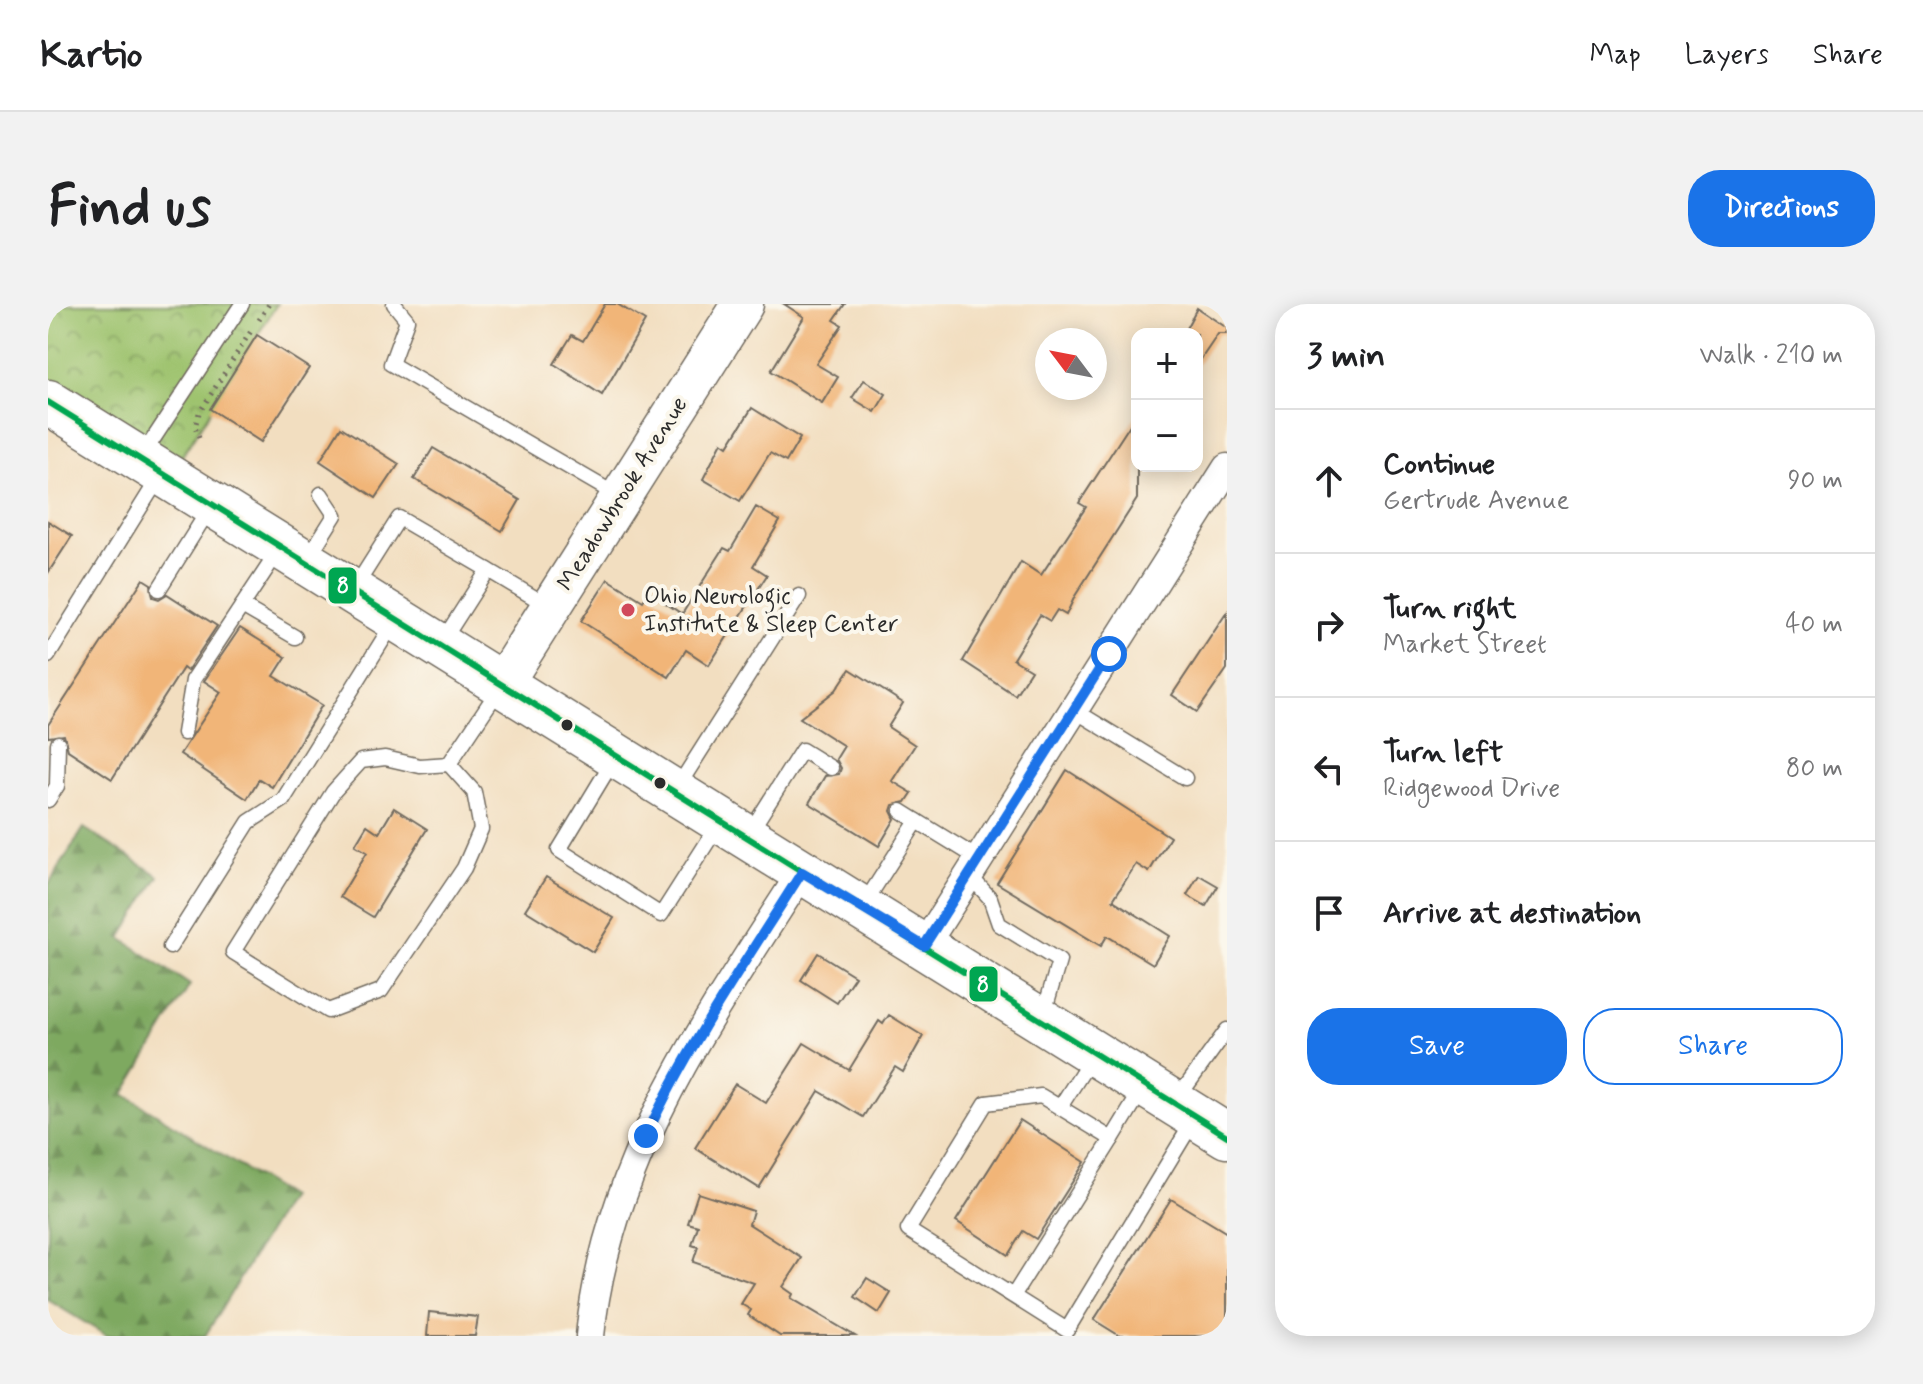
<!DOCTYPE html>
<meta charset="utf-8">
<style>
body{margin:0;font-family:Mynerve,sans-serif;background:#f2f2f2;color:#202124}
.controls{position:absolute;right:24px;top:24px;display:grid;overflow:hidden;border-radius:16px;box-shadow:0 4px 20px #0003}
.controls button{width:72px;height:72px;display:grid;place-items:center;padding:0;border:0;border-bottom:2px solid #e0e0e0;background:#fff;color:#202124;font:40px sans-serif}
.compass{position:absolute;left:987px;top:24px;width:72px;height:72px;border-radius:50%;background:#fff;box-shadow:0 4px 20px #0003;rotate:302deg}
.stop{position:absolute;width:24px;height:24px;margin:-18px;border:6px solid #1a73e8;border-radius:50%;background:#fff}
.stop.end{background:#1a73e8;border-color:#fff;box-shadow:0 2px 8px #0008}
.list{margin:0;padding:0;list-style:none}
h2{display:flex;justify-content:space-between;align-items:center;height:104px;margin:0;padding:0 32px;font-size:34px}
h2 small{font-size:26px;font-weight:400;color:#757577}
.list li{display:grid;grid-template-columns:52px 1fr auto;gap:24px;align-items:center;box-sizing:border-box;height:144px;padding:0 32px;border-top:2px solid #e0e0e0}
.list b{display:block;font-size:30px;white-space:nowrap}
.list p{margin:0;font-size:26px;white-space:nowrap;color:#757577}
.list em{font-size:26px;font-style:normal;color:#757577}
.actions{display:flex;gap:16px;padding:24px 32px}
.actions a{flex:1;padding:18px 0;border:2px solid #1a73e8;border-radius:32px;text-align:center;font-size:28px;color:#1a73e8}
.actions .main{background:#1a73e8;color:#fff}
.icon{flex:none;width:44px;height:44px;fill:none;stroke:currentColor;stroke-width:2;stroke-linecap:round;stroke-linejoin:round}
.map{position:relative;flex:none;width:1179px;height:1032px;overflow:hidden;border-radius:32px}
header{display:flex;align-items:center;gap:48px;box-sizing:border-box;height:112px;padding:0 40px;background:#fff;border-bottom:2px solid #e0e0e0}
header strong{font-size:38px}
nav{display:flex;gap:44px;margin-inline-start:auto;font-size:28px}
.intro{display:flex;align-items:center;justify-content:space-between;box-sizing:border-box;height:192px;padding:0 48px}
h1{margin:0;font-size:56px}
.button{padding:20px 36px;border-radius:32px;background:#1a73e8;color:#fff;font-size:28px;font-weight:700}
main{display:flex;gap:48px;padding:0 48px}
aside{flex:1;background:#fff;border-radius:32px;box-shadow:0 4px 20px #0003}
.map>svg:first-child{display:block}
.forest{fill:url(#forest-firs);stroke:#546a46;stroke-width:2}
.park{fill:url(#park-crowns);stroke:#64774c;stroke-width:2}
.building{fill:#f1b578}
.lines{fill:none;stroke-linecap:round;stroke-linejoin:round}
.lane-casing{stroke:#716a5f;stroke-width:17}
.street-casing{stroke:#716a5f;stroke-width:31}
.secondary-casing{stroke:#716a5f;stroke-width:43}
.primary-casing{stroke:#716a5f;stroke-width:47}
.path{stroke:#716a5f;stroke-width:5;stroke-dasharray:2 6;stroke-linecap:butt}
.lane{stroke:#fff;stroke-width:14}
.street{stroke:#fff;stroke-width:28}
.secondary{stroke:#fff;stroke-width:40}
.primary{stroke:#fff;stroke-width:44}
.bus-1-casing{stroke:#fbf7ec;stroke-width:12}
.bus-1{stroke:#00a651;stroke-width:6}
.route{stroke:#1a73e8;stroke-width:10}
.poi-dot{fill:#d1495b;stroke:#fbf7ec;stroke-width:3}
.bus-dot{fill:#2b2b2b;stroke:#fbf7ec;stroke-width:3}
.labels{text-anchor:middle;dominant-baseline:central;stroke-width:8;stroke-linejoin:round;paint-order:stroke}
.street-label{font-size:24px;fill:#2b2b2b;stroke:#fbf7ec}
.poi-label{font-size:24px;fill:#2b2b2b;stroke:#fbf7ec;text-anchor:start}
.line-badge{stroke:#fbf7ec;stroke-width:3}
.badge-label{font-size:22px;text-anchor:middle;font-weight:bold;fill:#fff}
</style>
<header>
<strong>Kartio</strong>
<nav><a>Map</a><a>Layers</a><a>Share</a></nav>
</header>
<div class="intro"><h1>Find us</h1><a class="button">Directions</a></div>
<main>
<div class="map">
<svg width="1179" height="1032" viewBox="0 0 1179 1032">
<defs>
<pattern id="forest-firs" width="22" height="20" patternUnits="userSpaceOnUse" patternTransform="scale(2)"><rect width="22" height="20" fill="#7ea961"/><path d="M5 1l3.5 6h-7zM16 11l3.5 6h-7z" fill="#678a50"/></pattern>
<pattern id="park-crowns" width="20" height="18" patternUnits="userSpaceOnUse" patternTransform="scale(2)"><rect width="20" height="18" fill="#9ec36e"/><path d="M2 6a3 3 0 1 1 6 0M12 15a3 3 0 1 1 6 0" fill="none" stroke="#819f5b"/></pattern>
</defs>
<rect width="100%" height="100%" fill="#fbf7ec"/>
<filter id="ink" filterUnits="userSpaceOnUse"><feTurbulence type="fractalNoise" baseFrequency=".0125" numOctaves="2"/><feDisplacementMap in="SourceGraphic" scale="16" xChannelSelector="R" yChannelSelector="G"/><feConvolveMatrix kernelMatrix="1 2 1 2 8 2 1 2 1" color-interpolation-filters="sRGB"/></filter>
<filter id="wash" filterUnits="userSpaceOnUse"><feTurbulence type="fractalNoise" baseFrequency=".006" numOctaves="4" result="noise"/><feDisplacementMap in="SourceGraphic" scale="32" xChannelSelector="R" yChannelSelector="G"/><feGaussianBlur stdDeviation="1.8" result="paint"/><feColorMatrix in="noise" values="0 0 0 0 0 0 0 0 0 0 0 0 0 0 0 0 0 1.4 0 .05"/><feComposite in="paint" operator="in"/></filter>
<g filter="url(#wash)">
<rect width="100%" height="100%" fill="#f2dec0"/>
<polygon class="forest" points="36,524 111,572 73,634 142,681 76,790 241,893 157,1032 59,1032 0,996 0,581"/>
<polygon class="park" points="0,0 229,0 121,173 0,98"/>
<g id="blocks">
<g class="building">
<polygon points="557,0 569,0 597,17 554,91 506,60 524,31 535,37"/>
<polygon points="736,0 797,0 786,16 794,21 768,60 790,73 774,99 723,67 756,13"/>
<polygon points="1149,4 1179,24 1179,30 1170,30 1149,61 1149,30 1135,30"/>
<polygon points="209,31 261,64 213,138 162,105"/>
<polygon points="816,76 838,90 827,108 804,94"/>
<polygon points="704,104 752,134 738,158 722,149 692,197 655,175 674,138 680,142"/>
<polygon points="1089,110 1089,195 1027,292 1018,311 1009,306 1002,317 992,311 965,355 983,366 967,391 915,357 973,258 993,271 1038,203 1031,199"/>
<polygon points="293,123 351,160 328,194 272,157"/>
<polygon points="385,144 472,196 454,227 366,175"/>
<polygon points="708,203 732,217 705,262 719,271 661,361 638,346 621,373 533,317 560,275 595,297 601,288 634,310 676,244 682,247"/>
<polygon points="0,217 24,232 0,269"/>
<polygon points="95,275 103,280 105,293 111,295 119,290 169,322 139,367 135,364 64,475 20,446 16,431 0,433 0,421"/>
<polygon points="1179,308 1179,365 1149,408 1124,391"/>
<polygon points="192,324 238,353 226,372 274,401 224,483 211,475 199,495 132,450 173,388 156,377"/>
<polygon points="802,365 855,399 840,423 867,441 844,477 864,489 858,498 845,501 843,507 847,515 831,542 761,499 777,472 791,470 793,464 788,455 796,442 752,414 788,386"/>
<polygon points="1019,466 1122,533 1101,568 1088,560 1065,596 1122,632 1105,660 1059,632 1053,642 949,579"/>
<polygon points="346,504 379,525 325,613 292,593 319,548 307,541 319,521 331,529"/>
<polygon points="1151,571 1170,582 1158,602 1139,591"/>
<polygon points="498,573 566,614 545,648 477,606"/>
<polygon points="770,649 807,672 789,699 753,676"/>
<polygon points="841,711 875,732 855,768 847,763 815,813 771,787 711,884 647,844 687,780 718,799 756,739 801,766 831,717 835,720"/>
<polygon points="972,816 1037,858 988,935 975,927 960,951 908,917"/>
<polygon points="650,889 705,907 701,920 754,954 735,983 745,990 743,994 807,1032 732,1032 700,1011 703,1006 693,1000 706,979 645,958 650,943 644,941 650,922 640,919"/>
<polygon points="1123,895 1179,929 1179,1032 1072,1032 1046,1016"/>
<polygon points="819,974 843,989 831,1009 807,993"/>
<polygon points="381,1008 430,1013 427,1032 379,1032"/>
</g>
</g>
</g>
<g filter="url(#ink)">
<use href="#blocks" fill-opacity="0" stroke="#716a5f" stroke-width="2"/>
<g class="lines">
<g class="lane-casing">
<g id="lane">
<polyline points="346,0 359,16 343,60 572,193"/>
<polyline points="94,152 194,0"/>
<polyline points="260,254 287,211 273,190"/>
<polyline points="440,266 502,303"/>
<polyline points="111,285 162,204"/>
<polyline points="306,285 351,214 440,266 394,338"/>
<polyline points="194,302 247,333"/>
<polyline points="0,352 112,172"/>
<polyline points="1026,406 1137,474"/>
<polyline points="136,429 145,376 231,246"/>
<polyline points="566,455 511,546 613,611 671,520"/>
<polyline points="401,460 426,488 433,525 416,564 333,687 280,707 185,648 285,488 313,457 337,454 372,462 401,460 451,385"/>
<polyline points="629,484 751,292"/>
<polyline points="0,496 9,482 10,439"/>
<polyline points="869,517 931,555"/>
<polyline points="702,528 754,446 783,464"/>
<polyline points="921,571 942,594 951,620 1011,657 995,712"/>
<polyline points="816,600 869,517 853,507"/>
<polyline points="122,643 201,518 235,496 346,318"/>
<polyline points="1129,795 1179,726"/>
<polyline points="1012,803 1044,753"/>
<polyline points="1064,835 1095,784"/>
<polyline points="965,992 1064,835 993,792 938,799 860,926 1019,1026 1146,816"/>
</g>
</g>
<g class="street-casing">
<g id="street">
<polyline points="876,642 1179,164"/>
<path d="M542 1032C559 856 662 712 754 568"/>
</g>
</g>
<g class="secondary-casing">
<polyline id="secondary" points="454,380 695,0"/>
</g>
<g class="primary-casing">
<polyline id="primary" points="0,98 1179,832"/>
</g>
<g class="path">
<polyline points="211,16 221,0"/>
<polyline points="151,134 147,123 151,109 205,24"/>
</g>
<use href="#lane" class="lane"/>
<use href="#street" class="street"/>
<use href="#secondary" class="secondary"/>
<use href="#primary" class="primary"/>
<g class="bus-1-casing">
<polyline id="bus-1" points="0,98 1179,832"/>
</g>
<use href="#bus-1" class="bus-1"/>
</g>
</g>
<g class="lines" filter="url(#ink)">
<path class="route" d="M598 832C641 739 700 654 754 568L876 642 1061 350"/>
</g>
<circle class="poi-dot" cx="580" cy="306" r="8"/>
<g class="bus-dot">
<circle cx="519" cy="421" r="7"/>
<circle cx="612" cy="479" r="7"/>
</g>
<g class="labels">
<g class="street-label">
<text transform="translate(575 190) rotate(-58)">Meadowbrook Avenue</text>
</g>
<g class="poi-label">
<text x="596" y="292">Ohio Neurologic<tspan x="596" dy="28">Institute &amp; Sleep Center</tspan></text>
</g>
</g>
<g class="line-badge">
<rect x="279" y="262" width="31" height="39" rx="8" fill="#00a651"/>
<rect x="920" y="661" width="31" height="38" rx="8" fill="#00a651"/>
</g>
<g class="badge-label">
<text x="295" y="289">8</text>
<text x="935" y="688">8</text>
</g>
</svg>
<div class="controls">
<button>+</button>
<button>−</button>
</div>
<svg class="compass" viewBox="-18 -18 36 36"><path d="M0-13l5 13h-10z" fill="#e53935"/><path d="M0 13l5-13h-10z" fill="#757577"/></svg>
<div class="stop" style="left:1061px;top:350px"></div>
<div class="stop end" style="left:598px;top:832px"></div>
</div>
<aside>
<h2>3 min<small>Walk · 210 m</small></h2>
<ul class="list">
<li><svg class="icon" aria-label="ahead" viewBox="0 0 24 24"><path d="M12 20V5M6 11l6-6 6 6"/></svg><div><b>Continue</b><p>Gertrude Avenue</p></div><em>90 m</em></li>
<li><svg class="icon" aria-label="right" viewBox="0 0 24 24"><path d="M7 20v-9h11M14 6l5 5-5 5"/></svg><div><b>Turn right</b><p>Market Street</p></div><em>40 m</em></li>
<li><svg class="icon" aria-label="left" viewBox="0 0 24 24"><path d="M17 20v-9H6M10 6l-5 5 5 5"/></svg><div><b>Turn left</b><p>Ridgewood Drive</p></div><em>80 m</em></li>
<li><svg class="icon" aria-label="arrive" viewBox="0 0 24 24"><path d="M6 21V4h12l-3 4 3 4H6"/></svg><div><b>Arrive at destination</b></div></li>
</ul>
<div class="actions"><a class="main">Save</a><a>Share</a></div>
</aside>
</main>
